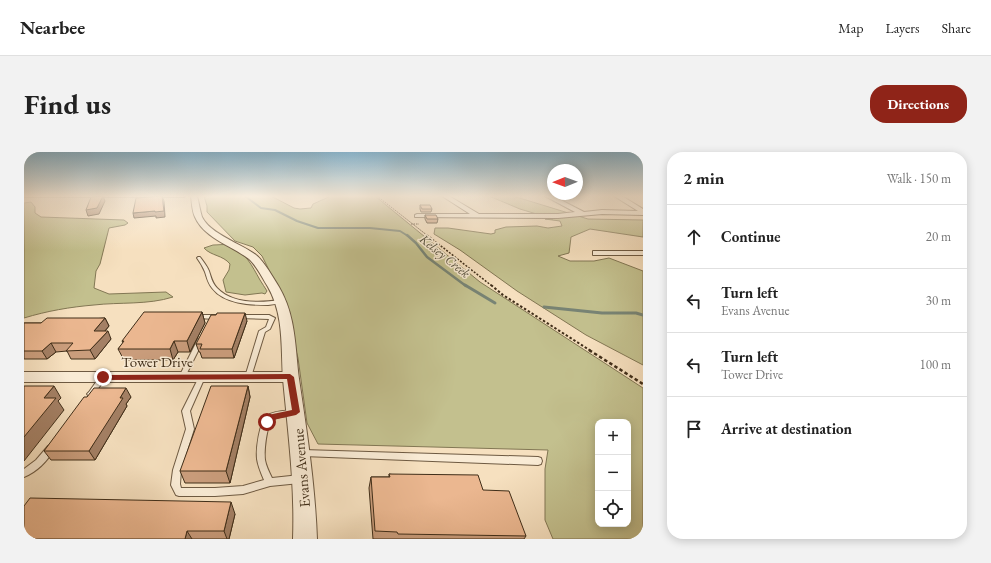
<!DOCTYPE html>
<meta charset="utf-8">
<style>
body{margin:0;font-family:"EB Garamond",serif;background:#f2f2f2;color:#222}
.controls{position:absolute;right:12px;bottom:12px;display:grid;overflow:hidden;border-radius:8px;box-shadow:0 2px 10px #0003}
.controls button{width:36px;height:36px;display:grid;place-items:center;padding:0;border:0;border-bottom:1px solid #e0e0e0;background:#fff;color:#222;font:20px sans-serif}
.compass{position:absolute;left:523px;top:12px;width:36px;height:36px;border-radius:50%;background:#fff;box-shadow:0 2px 10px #0003;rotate:269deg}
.stop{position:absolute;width:12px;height:12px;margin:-9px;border:3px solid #8f2418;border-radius:50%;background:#fff}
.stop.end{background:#8f2418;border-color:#fff;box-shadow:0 1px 4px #0008}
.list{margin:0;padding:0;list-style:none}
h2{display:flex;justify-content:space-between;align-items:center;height:52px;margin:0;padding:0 16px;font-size:17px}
h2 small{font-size:13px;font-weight:400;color:#767676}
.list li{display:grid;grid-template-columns:26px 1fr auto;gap:12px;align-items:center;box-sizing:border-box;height:64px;padding:0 16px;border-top:1px solid #e0e0e0}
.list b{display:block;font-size:15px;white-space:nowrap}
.list p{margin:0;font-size:13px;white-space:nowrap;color:#767676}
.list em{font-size:13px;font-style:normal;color:#767676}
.icon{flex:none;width:22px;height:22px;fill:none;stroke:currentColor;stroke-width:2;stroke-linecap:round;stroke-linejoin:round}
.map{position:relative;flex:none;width:619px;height:387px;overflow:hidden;border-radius:16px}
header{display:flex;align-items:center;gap:24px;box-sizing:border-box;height:56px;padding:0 20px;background:#fff;border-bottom:1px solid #e0e0e0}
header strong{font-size:19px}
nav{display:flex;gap:22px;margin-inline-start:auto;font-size:14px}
.intro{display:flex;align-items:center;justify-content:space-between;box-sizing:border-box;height:96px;padding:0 24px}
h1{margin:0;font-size:28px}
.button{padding:10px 18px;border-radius:16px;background:#8f2418;color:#fff;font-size:14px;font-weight:700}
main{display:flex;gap:24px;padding:0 24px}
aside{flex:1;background:#fff;border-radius:16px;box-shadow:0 2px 10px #0003}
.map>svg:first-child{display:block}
.green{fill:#c3c08e;stroke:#827754;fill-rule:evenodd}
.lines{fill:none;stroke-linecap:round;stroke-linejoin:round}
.stream-far2{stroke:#788475;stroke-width:2}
.stream-far1{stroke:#788475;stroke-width:2.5}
.stream{stroke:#788475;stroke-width:3}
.service-casing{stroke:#6e5a42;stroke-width:2}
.minor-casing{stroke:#6e5a42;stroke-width:2}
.tertiary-casing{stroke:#6e5a42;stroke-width:2}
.path-far3{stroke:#402e19;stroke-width:1;stroke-dasharray:1.5 1;stroke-linecap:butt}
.path-far2{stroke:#402e19;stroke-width:1.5;stroke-dasharray:2 1.5;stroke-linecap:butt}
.path-far1{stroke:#402e19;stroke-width:2;stroke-dasharray:2.5 2;stroke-linecap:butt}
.path{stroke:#402e19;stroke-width:2.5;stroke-dasharray:3.5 2.5;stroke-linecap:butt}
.service{fill:#f9ebd5;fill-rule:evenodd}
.minor{fill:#f9ebd5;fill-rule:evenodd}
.tertiary{fill:#f9ebd5;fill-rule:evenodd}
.wall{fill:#ca9d7c;stroke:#402e19}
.shaded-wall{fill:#a48065;stroke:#402e19}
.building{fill:#ebb790;stroke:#402e19}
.route{fill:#8f2418}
.labels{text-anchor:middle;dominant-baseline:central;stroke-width:3;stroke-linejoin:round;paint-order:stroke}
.far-water-label{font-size:13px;font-style:italic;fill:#57523f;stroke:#f9ebd5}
.street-label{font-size:15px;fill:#402e19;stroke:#f9ebd5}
</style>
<header>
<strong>Nearbee</strong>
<nav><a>Map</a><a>Layers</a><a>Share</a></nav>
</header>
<div class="intro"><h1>Find us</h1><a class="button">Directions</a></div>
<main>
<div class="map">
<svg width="619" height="387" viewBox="0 0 619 387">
<rect width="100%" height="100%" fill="#f6e0bf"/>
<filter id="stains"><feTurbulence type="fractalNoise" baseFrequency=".005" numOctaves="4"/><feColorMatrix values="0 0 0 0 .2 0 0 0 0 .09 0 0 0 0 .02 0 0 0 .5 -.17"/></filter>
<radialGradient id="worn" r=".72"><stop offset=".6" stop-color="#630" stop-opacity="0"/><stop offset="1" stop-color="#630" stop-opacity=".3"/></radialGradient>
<g class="green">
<path d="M180 44H247L270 56 276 57 287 56 289 52 307 44H351L456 130 619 236V387H529L521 368V317L524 298 294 292 283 271 274 206 257 142 238 104 229 95 211 89 183 60V54ZM574 270H604V372H574Z"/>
<polygon points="465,44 489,44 564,67 619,68 619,85 566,77 547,85 545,101 534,104 546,109 570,109 585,106 619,119 619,213 562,183 493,139 436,98 410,82 411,76 424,76 467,82 471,81 471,78 482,75 513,74 524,76 538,74 536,69 521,67 529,67 496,57"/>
<path d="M7 50 11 55V61L17 65 100 68 104 71 101 73 85 76 76 112 72 119 70 136 85 142 142 140 149 145C124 153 96 150 70 153 46 155 23 159 0 166V51Z"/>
<path d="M189 93C194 93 200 92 205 93 222 100 228 114 236 128 238 132 241 135 243 139L241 142 238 141 221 143 202 140 199 128 205 118 206 112C199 103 187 104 180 96Z"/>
</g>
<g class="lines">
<polyline class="stream-far2" points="221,44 237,56 251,58 273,69 294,76 346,76 376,79 384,84"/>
<polyline class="stream-far1" points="383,83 392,91 403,105 442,134"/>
<g class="stream">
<polyline points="441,133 471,151"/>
<polyline points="520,155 578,161 612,161 619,163"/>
</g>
<g class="service-casing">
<g id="service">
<polygon points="0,44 161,44 160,45 0,45"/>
<path d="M174 105H176C179 109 183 114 185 119 187 125 188 131 193 136 208 152 236 151 256 148L259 150C254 152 249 152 244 153 226 153 200 152 188 136 184 131 183 126 181 120 179 115 176 110 173 106Z"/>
<polygon points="173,163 193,163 196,165 193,167 171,166 170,165"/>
<polygon points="215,163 245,163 251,166 246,177 241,180 227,225 226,227 222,227 221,225 235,179 242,175 245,167 213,166 212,165"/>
<polygon points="177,185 180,187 160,227 156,227 155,225 174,187"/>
<polygon points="77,223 81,223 82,225 69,244 65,244 63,242 65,240"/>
<path d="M176 223H180L181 225 166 259 170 277 157 318 156 332 157 336H191L219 334 240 328C237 321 234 314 233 307 232 297 235 271 243 264 250 258 263 259 271 258L274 259 275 261 274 263C266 265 255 263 249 268 242 273 240 300 241 308 242 314 245 320 248 326L276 323 279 324 280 327 279 330 276 331 246 334 219 342 191 344H155L152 343 147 333 149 318 162 277 158 259Z"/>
<path d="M27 293 30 294 31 296C24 308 13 320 0 325V317L12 308 24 294Z"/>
<polygon points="279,298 514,305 517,306 518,309 517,312 514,313 279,304 276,303 275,301 276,299"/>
</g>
</g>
<g class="minor-casing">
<g id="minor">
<polygon points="418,44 425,44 455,62 534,62 551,60 521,44 529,44 560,60 578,58 614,59 590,44 598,44 619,57 619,63 578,62 534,66 391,65 391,63 393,62 446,62"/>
<rect x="569" y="99" width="50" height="4"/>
<polygon points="0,220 267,220 272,222 274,225 272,228 267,230 0,230"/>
</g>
</g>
<g class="tertiary-casing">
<path id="tertiary" d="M167 44H173C175 51 176 59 178 65 186 82 218 92 232 103 240 109 250 127 255 135 272 164 271 195 275 227 283 280 291 333 293 387H269C271 333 264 280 259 227 257 195 260 163 244 135 239 127 232 113 225 107 208 94 180 86 171 65 168 59 168 51 167 44Z"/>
</g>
<g class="path-far3">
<polyline points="353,44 404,84"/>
<polyline points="387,72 395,72"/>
</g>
<polyline class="path-far2" points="403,83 468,134"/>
<polyline class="path-far1" points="467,133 479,143 567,199"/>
<polyline class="path" points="565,198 619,232"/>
<use href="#service" class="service"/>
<use href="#minor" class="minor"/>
<use href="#tertiary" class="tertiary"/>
</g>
<g class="wall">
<polygon points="396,53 408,57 407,60 397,60 396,57"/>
<polygon points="401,63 414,67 413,71 403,71 401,67"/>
<polygon points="178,160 181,171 166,200 154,200 149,208 100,208 94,197 99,191 98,189"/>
<polygon points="81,166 85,174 81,179 87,187 71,207 47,207 43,199 32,200 23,207 0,207 0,171 17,171"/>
<polygon points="223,169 210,206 178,206 176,200 175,200 172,192"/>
<polygon points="224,234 226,245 206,331 161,331 156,319"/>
<polygon points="63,245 107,245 102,252 103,254 71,308 27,308 20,299"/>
<polygon points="365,322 459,338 502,384 500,387 349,387 345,336 347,325 365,325"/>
<polygon points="211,362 205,387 0,387"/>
</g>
<g class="shaded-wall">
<polygon points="79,44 81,49 75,62 64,64 62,58"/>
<polygon points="138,44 140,49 141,65 132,66 132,64 110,66 109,61 131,59"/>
<polygon points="178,160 181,171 166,200 163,189"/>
<polygon points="221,161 223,169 210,206 208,197"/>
<polygon points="81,166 85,174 74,187 70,179"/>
<polygon points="84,179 87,187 71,207 66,198"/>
<polygon points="150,189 154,200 149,208 146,197"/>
<polygon points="27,191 32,200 23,207 18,199"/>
<polygon points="30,234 37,246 34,249 40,258 0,309 0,285 20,246"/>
<polygon points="224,234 226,245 206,331 202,319"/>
<polygon points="102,236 107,245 102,252 103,254 71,308 65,299 96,246"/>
<polygon points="207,350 211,362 205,387 203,387 200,379"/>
<polygon points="163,379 168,387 161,387"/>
</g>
<g class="building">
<polygon points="79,44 73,56 62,58 67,45"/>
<polygon points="138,44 140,59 131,60 131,59 109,61 112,46"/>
<polygon points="396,53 406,53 408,57 398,57"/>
<polygon points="401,63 412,63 414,67 403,67"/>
<polygon points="120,160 178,160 163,189 150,189 146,197 94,197 100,189 98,189"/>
<polygon points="193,161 221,161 208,197 176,197 178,192 172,192 187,163 192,163"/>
<polygon points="23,166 81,166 70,179 84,179 66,198 42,199 49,191 27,191 18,199 0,199 0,171 17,171"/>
<polygon points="0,234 30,234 20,246 32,246 0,285"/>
<polygon points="187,234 224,234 202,319 156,319"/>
<polygon points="70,236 102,236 96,246 99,246 65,299 20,299 60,245 63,245"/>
<polygon points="365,322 454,323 459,338 485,339 502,384 374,382 373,380 351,379 347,325 366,325"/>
<polygon points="6,346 207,350 200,379 163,379 161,387 0,387 0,354"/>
</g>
<linearGradient id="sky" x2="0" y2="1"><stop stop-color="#8ab8d2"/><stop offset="0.45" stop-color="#fbf1e2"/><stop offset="1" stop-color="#fbf1e2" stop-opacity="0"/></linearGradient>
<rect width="619" height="98" fill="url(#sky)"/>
<polygon class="route" points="266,222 270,225 276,260 272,263 249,268 243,273 239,270 244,263 268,258 263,227 79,228 75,225 79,223"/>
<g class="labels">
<g class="far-water-label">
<text transform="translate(421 104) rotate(39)">Kelsey Creek</text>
</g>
<g class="street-label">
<text x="133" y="209">Tower Drive</text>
<text transform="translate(277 316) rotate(-95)">Evans Avenue</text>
</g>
</g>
<rect width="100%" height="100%" filter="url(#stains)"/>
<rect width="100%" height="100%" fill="url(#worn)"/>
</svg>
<div class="controls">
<button>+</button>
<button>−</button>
<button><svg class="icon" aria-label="locate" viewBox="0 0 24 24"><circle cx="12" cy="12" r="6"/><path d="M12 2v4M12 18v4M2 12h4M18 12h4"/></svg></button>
</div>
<svg class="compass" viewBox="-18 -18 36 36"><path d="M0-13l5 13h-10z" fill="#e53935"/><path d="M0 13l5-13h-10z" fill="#767676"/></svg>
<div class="stop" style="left:243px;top:270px"></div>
<div class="stop end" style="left:79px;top:225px"></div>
</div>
<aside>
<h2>2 min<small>Walk · 150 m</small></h2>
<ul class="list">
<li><svg class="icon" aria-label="ahead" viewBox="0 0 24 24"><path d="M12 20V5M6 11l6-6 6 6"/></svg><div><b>Continue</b></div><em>20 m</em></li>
<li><svg class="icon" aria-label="left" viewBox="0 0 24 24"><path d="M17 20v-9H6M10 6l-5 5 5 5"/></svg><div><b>Turn left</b><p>Evans Avenue</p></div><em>30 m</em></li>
<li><svg class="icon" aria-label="left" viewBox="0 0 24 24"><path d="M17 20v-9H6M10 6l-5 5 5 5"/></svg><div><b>Turn left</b><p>Tower Drive</p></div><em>100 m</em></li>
<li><svg class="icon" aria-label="arrive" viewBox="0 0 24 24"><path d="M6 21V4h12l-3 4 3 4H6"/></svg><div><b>Arrive at destination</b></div></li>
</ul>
</aside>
</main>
